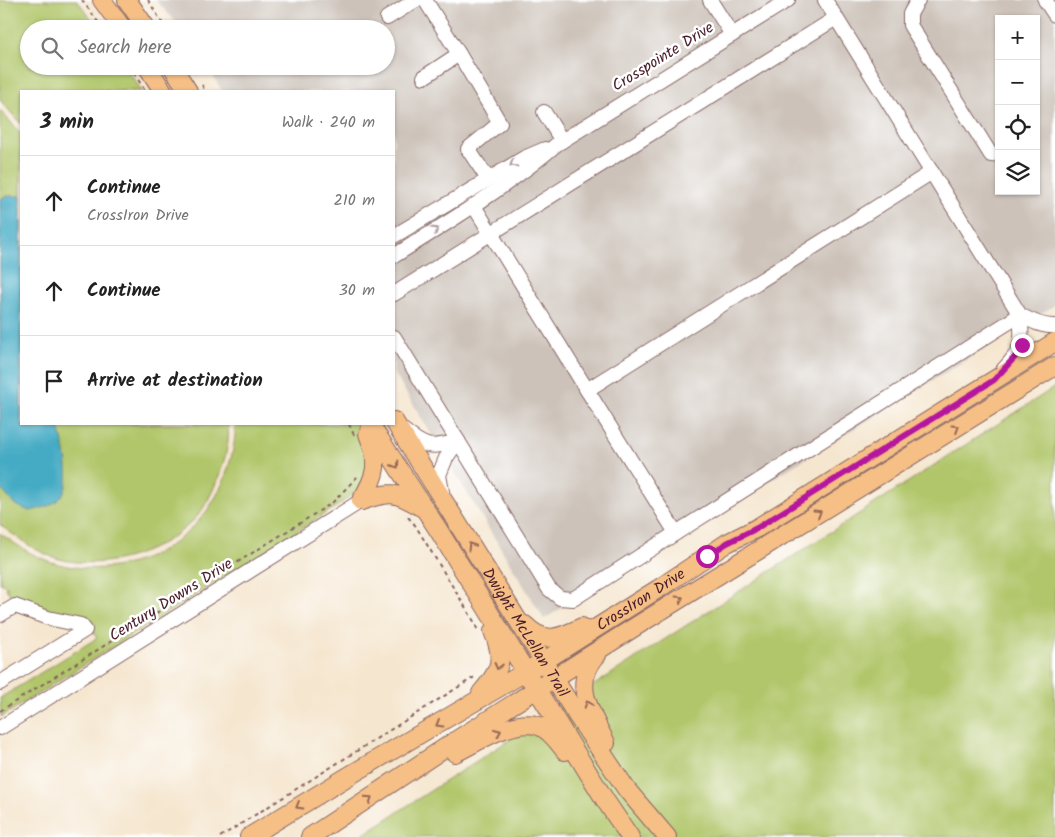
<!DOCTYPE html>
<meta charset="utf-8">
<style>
body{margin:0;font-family:Kalam,sans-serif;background:#f6f6f6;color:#222}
.controls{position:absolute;right:15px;top:15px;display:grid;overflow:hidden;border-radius:0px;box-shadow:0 1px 4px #0004}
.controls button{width:45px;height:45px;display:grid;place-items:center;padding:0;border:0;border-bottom:1px solid #e0e0e0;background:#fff;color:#222;font:25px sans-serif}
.stop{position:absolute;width:15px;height:15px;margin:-11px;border:4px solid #b5179e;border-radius:50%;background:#fff}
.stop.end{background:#b5179e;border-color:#fff;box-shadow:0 1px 5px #0008}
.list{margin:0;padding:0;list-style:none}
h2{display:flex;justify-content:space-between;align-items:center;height:65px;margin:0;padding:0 20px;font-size:21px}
h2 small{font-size:16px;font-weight:400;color:#767676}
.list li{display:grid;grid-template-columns:32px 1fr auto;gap:15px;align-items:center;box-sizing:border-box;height:90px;padding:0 20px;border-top:1px solid #e0e0e0}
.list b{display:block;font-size:19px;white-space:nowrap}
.list p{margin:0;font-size:16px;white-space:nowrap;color:#767676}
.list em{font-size:16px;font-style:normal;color:#767676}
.icon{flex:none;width:28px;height:28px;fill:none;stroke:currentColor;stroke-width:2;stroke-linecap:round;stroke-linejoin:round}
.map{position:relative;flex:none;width:1055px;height:837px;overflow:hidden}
.search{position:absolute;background:#fff;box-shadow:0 1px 4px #0004;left:20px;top:20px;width:375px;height:55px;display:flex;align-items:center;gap:12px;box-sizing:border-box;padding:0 18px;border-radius:28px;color:#767676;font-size:19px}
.panel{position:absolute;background:#fff;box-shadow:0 1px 4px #0004;left:20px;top:90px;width:375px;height:335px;border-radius:0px}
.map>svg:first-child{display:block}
.industrial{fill:#ccc2b9;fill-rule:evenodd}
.green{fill:#b1c66a;stroke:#7e724a}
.water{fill:#45abc4;stroke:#486578}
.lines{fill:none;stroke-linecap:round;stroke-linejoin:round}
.minor-casing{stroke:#866564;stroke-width:16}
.major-casing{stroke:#866564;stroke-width:20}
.path{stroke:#866564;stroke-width:2;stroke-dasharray:4 4;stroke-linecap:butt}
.minor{stroke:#fff;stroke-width:14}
.major{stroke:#f5bf86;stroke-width:18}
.oneway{stroke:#ae9aa0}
.oneway2{stroke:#976754}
.route{stroke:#b5179e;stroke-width:6}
.labels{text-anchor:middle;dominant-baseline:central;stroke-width:5;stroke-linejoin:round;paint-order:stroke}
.street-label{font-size:16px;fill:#4a1f2b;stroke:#fff}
</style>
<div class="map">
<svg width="1055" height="837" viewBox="0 0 1055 837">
<rect width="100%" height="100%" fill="#fff"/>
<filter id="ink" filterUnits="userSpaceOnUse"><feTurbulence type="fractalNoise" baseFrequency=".02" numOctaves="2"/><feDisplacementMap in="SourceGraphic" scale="10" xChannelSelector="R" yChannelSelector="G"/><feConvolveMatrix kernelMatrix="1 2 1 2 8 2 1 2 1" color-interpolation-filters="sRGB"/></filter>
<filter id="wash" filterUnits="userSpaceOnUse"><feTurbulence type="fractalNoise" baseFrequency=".0096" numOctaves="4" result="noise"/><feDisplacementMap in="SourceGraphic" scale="20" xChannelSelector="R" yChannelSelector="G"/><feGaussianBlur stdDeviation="1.12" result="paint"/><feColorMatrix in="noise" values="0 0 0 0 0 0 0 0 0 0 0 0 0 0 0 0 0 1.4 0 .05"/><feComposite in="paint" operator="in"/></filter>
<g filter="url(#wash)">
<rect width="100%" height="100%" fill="#f5e6cf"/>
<path class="industrial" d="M156 0H1055V305L544 619 394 373V91H222L207 66H386V29H182ZM999 19H1036V191H999Z"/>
<g class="green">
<polygon points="0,0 77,0 99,29 29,29 29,66 125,66 142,91 21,91 21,124 0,100"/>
<path d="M0 110 21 134V424H228C230 441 225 460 219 476 214 488 205 509 195 519 160 553 108 571 59 559 37 553 18 538 0 525Z"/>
<polygon points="1055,387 1055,837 359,837"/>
<path d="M235 424H356C376 466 377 478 337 506L1 717 0 698 97 638 84 618C67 616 23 609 12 597 9 594 7 590 5 587H8L0 583V533C20 548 42 562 68 566 140 580 210 534 229 465 233 452 236 437 235 424Z"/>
</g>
<path class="water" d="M6 196H21V424H58C63 441 73 477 63 494 57 505 40 509 29 511L14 504 0 488V199Z"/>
</g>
<g filter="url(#ink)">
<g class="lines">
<g class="minor-casing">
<g id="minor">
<polyline points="425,0 459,54"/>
<polyline points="710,0 732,35"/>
<path d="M825 0 1020 315C1023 343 1023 349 1003 370"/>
<polyline points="918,0 910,14 910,25 991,155"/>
<polyline points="1045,0 1055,15"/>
<polyline points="387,18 416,0"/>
<polyline points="424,77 459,54 500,123 468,149 488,179"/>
<polyline points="544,112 562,141"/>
<polyline points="474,206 587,390 932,172"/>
<polyline points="394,236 524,158 545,149"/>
<path d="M394 256C450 221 507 187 557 144L788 0"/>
<polyline points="394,294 836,18"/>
<path d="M1020 315C1031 321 1043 327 1055 326"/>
<polyline points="394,337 549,589 560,598 573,599 676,533 587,390"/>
<path d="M403 430C425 448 430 449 458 441"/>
<polyline points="443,497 439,475 446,458 458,441"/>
<polyline points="676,533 1020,315"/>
<polyline points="0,615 15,606 48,618 81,625 85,630 0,683"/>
<polyline points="0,728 361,501"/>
</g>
</g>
<g class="major-casing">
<g id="major">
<polyline points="102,0 123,29"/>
<polyline points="127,0 147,29"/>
<polyline points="147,66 163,91"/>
<polyline points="172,66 188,91"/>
<path id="s1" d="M394 421 578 717 627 790 667 837"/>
<polyline points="370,424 439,531 605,800 630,837"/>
<path d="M361 501C377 475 380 462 368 434"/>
<path d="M361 501C390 491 395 491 421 507"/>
<path d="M525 625C544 645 560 638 582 627"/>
<path d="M597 655C570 684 592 714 606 743"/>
<path d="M481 693C501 670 505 660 493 631"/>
<path d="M455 753C476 743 515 717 539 726 550 730 558 742 565 751"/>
<path id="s2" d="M249 837 347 777 544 661 658 589 727 543 757 528 1055 342"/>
<polyline points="310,837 458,739 638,625 1055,366"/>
</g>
</g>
<g class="path">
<polyline points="82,0 103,29"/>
<polyline points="148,0 166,29"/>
<polyline points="130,66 145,91"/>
<polyline points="202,85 205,91"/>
<polyline points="349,424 354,435"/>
<polyline points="408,517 415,525 475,623 478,632"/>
<polyline points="0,711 332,503 358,476"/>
<polyline points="220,837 476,676"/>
</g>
<use href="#minor" class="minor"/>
<use href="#major" class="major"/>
</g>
<defs><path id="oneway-chevron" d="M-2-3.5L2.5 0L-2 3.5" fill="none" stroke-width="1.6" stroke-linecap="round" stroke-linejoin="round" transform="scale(1.25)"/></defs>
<g class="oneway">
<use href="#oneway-chevron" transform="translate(513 164) rotate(149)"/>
<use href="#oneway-chevron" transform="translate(435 230) rotate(-32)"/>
</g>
<g class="oneway2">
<use href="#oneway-chevron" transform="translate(956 428) rotate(-32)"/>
<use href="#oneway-chevron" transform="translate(396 465) rotate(57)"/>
<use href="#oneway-chevron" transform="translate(818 513) rotate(-32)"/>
<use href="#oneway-chevron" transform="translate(471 546) rotate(-122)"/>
<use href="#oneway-chevron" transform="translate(680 599) rotate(-32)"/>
<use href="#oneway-chevron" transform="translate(498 666) rotate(104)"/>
<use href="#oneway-chevron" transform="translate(588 704) rotate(-109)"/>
<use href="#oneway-chevron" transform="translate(439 724) rotate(150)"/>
<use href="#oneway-chevron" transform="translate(498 732) rotate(-24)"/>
<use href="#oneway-chevron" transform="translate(369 799) rotate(-34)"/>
<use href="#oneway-chevron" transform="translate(299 806) rotate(149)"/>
</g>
</g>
<g class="lines" filter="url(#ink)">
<polyline class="route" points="707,556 727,543 757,528 994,380 1015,357 1022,345"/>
</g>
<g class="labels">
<g class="street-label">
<text transform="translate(663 57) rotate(-32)">Crosspointe Drive</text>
<text stroke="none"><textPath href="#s2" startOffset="458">CrossIron Drive</textPath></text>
<text transform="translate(171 600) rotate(-32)">Century Downs Drive</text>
<text stroke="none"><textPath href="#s1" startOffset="249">Dwight McLellan Trail</textPath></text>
</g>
</g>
</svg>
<div class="controls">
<button>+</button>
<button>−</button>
<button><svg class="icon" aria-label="locate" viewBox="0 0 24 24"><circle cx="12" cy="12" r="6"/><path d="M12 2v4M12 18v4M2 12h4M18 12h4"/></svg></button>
<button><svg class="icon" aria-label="layers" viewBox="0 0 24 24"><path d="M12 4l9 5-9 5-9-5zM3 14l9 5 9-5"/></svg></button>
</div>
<div class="stop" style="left:707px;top:556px"></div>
<div class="stop end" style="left:1022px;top:345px"></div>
<div class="search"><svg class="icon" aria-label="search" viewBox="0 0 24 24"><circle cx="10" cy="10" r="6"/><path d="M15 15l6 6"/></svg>Search here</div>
<section class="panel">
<h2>3 min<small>Walk · 240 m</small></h2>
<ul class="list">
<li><svg class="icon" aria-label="ahead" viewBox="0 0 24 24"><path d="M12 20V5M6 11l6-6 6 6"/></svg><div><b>Continue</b><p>CrossIron Drive</p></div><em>210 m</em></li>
<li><svg class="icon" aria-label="ahead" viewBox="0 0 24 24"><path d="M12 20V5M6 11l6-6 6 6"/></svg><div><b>Continue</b></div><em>30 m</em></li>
<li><svg class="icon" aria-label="arrive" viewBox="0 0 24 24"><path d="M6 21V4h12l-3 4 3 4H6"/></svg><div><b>Arrive at destination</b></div></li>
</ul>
</section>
</div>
